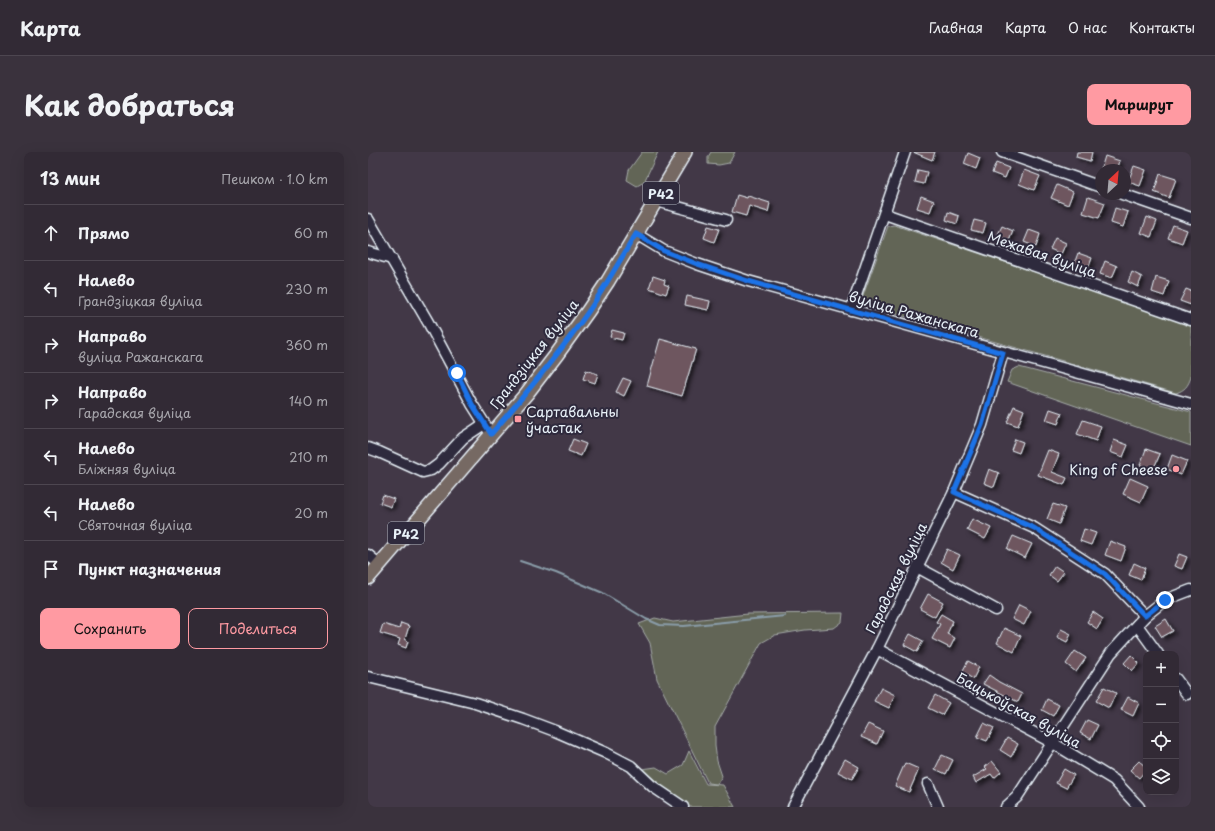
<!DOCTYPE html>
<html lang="ru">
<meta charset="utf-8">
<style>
body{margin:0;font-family:"Playpen Sans",sans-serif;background:#3a323d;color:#f1f3f6}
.controls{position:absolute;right:12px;bottom:12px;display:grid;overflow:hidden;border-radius:8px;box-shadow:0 4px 16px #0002}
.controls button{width:36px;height:36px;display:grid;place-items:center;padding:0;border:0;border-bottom:1px solid #4d4650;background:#322a35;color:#f1f3f6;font:20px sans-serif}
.compass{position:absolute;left:727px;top:12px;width:36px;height:36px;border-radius:50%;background:#322a35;box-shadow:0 4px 16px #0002;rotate:26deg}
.stop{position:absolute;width:12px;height:12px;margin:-9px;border:3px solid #1a73e8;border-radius:50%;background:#fff}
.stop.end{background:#1a73e8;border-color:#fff;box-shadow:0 1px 4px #0008}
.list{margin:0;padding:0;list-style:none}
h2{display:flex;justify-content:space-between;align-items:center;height:52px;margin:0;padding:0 16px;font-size:17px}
h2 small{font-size:13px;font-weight:400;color:#a8a7ad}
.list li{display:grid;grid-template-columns:26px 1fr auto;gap:12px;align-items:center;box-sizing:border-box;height:56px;padding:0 16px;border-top:1px solid #4d4650}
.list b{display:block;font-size:15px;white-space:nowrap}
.list p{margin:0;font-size:13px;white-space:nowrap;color:#a8a7ad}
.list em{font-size:13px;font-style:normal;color:#a8a7ad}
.actions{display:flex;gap:8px;padding:12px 16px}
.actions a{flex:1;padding:9px 0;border:1px solid #ff9aa2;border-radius:8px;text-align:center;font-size:14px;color:#ff9aa2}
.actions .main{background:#ff9aa2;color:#111}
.icon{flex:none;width:22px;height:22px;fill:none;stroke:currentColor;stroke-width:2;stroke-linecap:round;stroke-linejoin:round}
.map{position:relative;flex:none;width:823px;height:655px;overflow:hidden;border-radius:8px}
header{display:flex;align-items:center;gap:24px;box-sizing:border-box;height:56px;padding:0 20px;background:#322a35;border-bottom:1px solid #4d4650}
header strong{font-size:19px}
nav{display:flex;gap:22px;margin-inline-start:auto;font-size:14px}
.intro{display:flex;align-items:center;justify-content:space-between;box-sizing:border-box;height:96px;padding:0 24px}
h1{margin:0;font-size:28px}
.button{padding:10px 18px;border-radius:8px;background:#ff9aa2;color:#111;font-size:14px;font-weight:700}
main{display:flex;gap:24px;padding:0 24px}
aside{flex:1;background:#322a35;border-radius:8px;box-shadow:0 4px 16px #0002}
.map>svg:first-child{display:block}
.green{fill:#626557;stroke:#a5aba8}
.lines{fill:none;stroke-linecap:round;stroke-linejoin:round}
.stream{stroke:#8a9da9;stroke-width:2}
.building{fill:#6e575f;stroke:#e8f1f8;filter:url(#shadow)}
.minor-casing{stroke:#e8f1f8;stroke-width:13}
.major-casing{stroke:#e8f1f8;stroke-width:16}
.minor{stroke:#2f2a3d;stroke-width:10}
.major{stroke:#766964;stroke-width:13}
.route{stroke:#1a73e8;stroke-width:5}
.poi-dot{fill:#ff9aa2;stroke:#2f2a3d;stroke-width:1.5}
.labels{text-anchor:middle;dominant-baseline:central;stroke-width:4;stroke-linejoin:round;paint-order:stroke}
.shield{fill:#2f2a3d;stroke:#b0b5c0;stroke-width:1}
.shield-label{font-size:13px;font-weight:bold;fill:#e8f1f8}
.street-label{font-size:14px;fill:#e8f1f8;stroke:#2f2a3d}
.poi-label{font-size:14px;fill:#e8f1f8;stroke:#2f2a3d;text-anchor:start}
</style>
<header>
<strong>Карта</strong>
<nav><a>Главная</a><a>Карта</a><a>О нас</a><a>Контакты</a></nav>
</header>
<div class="intro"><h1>Как добраться</h1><a class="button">Маршрут</a></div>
<main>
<aside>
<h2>13 мин<small>Пешком · 1.0 km</small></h2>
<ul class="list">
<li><svg class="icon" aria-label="ahead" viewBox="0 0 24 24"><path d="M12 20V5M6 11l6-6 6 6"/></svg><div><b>Прямо</b></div><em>60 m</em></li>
<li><svg class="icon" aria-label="left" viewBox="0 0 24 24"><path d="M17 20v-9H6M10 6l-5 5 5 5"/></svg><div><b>Налево</b><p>Грандзіцкая вуліца</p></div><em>230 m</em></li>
<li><svg class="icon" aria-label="right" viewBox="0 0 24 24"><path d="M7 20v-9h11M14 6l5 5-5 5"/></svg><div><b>Направо</b><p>вуліца Ражанскага</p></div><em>360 m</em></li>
<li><svg class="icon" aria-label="right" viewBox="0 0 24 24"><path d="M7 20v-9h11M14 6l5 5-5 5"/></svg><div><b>Направо</b><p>Гарадская вуліца</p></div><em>140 m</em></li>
<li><svg class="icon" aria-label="left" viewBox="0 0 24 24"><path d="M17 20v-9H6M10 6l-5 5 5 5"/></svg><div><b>Налево</b><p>Бліжняя вуліца</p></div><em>210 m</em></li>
<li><svg class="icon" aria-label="left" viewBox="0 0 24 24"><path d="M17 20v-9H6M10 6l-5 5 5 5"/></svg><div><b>Налево</b><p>Святочная вуліца</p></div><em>20 m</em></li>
<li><svg class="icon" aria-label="arrive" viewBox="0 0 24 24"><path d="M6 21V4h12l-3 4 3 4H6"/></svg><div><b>Пункт назначения</b></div></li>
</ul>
<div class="actions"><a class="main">Сохранить</a><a>Поделиться</a></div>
</aside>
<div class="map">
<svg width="823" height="655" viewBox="0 0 823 655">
<defs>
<filter id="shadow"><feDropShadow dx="3" dy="3" stdDeviation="2" flood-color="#0009"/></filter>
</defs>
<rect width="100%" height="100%" fill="#423847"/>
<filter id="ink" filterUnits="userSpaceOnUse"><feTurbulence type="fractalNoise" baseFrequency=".025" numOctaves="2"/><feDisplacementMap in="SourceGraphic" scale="8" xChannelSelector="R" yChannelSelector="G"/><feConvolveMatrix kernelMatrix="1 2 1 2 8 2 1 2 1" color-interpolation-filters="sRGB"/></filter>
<g filter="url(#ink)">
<g class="green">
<polygon points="274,0 290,0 276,30 269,34 259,28 261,18"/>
<polygon points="343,0 367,0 361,11 351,13 340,12 340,5"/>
<path d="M526 73 823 172V225C820 234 817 238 808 241L497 153 495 144 520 74Z"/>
<polygon points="651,215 823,260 823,294 639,230 644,218"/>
<polygon points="475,461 474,470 466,476 437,478 407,483 393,491 347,575 347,594 349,609 354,624 349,632 340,631 289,527 282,491 271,472 287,466 305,470 380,462"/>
<polygon points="321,599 338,632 355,633 367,655 321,655 303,642 274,617 288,615 300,622 315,613"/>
</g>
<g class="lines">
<polyline class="stream" points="152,409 188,421 235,441 278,467 292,473 316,474 417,464"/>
</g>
<g class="building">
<polygon points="545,0 567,0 564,8"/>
<polygon points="709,0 724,0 722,9 708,5"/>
<polygon points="600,1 612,6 608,17 596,12"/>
<polygon points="737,4 752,9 749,18 733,17"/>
<polygon points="628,11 641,16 637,26 624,21"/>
<polygon points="766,14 778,18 772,34 760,30"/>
<polygon points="550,18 559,20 556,32 547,30"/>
<polygon points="656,18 672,24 666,38 651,32"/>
<polygon points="792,22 808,27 801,46 786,40"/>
<polygon points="689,33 705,40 700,53 683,46"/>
<polygon points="369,43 379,46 380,44 402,51 400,60 381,54 378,64 364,60"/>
<polygon points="553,44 566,49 562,60 549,56"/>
<polygon points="720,45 737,51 731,66 715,61"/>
<polygon points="747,56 760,60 755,75 743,71"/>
<polygon points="580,60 591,64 589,72 578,68"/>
<polygon points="779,65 789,69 783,85 773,81"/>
<polygon points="606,68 618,71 615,81 603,78"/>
<polygon points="805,73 819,78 814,91 800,86"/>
<polygon points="340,74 351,77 346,90 336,86"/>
<polygon points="634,74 645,79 641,89 629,84"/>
<polygon points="661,78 672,82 668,95 656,90"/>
<polygon points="687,86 698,91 693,102 682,97"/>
<polygon points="710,101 724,106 720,117 706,112"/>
<polygon points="737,109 749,114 744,126 732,122"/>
<polygon points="764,120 774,125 770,135 760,130"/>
<polygon points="285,124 297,128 296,132 301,134 298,142 281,136"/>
<polygon points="788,125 801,129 796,144 784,140"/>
<polygon points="818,137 823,139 823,153 812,149"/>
<polygon points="319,144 342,149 340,158 317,153"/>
<polygon points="244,178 256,181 254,188 242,185"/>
<polygon points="292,187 328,197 314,244 279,234"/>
<polygon points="218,218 230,222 227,231 215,227"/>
<polygon points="255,226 263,229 256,244 248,240"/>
<polygon points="646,254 656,258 650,274 639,270"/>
<polygon points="682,257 694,261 690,272 678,268"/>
<polygon points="715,268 733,274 728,289 709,282"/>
<polygon points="205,287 218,292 213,304 200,299"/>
<polygon points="647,287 655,290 651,301 643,298"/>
<polygon points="746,288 760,293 755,305 742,300"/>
<polygon points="778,297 792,302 785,318 772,313"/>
<polygon points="680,298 691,302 684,320 699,326 696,333 670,323"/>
<polygon points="804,303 819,309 813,323 799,317"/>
<polygon points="621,317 631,321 626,335 616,331"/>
<polygon points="762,326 780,334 773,350 755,342"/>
<polygon points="15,343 26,347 23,355 12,351"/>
<polygon points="685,352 697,356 691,372 679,367"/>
<polygon points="604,367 623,376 617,387 599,378"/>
<polygon points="716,377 728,381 723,393 712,389"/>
<polygon points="645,384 664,392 657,406 639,397"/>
<polygon points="742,389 758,395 753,409 737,403"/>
<polygon points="579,397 592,403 585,417 573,410"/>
<polygon points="811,402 819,405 814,417 806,414"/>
<polygon points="766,411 777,416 773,428 761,423"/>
<polygon points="687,414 696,420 689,429 681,423"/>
<polygon points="560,442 575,450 567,465 552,457"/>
<polygon points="651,453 663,459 656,473 644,467"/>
<polygon points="725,460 735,467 729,477 719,470"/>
<polygon points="573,462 585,469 579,482 587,486 582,496 564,487 572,472 568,470"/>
<polygon points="798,467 805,479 794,485 787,474"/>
<polygon points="33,471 41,474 37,487 40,489 38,496 30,493 32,487 12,481 15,472 31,477"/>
<polygon points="636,476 653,484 646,500 629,491"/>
<polygon points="693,477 703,482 699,490 689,485"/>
<polygon points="542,482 555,489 549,500 536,493"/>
<polygon points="707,499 718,506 708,520 698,512"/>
<polygon points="763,503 771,511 764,519 756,511"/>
<polygon points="600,509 611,515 605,527 594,520"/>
<polygon points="621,523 631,530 654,542 650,550 615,532"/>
<polygon points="736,535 748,541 741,556 728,549"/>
<polygon points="513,536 527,543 521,556 506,549"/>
<polygon points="567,543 581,551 574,563 560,556"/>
<polygon points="760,545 771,551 765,564 753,558"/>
<polygon points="679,547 691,553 685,564 674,558"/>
<polygon points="719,568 730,573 723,587 712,581"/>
<polygon points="616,571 626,576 619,589 609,585"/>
<polygon points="500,572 515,579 509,592 493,585"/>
<polygon points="639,586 650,592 643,605 632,598"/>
<polygon points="574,603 585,608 578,622 567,617"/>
<polygon points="477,607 491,615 484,627 470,620"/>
<polygon points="624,609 633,620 626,626 623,622 608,631 605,625 619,617 617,615"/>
<polygon points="771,609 778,615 778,618 771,626 762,618"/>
<polygon points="537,611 551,617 541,640 527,634"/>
<polygon points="696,617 706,623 698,636 688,631"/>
</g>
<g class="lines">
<g class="minor-casing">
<g id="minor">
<polyline points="634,0 733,35"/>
<polyline points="754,42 823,66"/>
<polyline points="288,49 358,68"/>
<polyline points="517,62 823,168"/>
<polyline points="0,67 60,170 104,252 123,282"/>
<polyline points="268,82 296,99 329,112 380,129 823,252"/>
<polyline points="0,100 24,107"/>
<polyline points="483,158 537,0"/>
<polyline points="0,296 11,300 55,320 63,318 71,312 95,286 116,272"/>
<polyline points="586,340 666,376 737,422 777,464"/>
<polyline points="0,403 11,412"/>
<polyline points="549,415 628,458"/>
<polyline points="769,473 790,502"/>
<polyline points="509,497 685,591 746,628 771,655"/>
<polyline points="0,525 107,551 155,567 187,579 238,601 263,614 284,634 315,655"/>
<polyline points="808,527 819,542"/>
<polyline points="560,632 570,655"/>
<polyline points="425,655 509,497 586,340 614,273 635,201"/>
<polyline points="638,655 649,645 743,501 777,464 797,448 823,438"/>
</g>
</g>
<g class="major-casing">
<polyline id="major" points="0,426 159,241 189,202 220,159 240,129 317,0"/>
</g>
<use href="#minor" class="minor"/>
<use href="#major" class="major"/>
</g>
</g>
<g class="lines" filter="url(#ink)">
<path class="route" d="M89 221 104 252 123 282C157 243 190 203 220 160 237 135 252 108 268 82L296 99 329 112 380 129 635 201 614 273 586 340 666 376 737 422 777 464 797 448"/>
</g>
<g class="poi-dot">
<rect x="146" y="263" width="8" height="8" rx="2"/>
<circle cx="808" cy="317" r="4"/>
</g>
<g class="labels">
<g class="shield">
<rect x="275" y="30" width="36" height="22" rx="3"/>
<rect x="20" y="370" width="36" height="22" rx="3"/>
</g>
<g class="shield-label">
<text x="293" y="41">Р42</text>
<text x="38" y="381">Р42</text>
</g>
<g class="street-label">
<text transform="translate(674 102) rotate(19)">Межавая вуліца</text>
<text transform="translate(546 162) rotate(16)">вуліца Ражанскага</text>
<text transform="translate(166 202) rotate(-52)">Грандзіцкая вуліца</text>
<text transform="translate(528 426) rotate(-64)">Гарадская вуліца</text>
<text transform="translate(651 558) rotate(29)">Бацькоўская вуліца</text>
</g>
<g class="poi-label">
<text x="158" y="259">Сартавальны<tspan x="158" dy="16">ўчастак</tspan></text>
<text x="800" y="317" text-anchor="end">King of Cheese</text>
</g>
</g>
</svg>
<div class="controls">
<button>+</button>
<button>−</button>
<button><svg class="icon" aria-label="locate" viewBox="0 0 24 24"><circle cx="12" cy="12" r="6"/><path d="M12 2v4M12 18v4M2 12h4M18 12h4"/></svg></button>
<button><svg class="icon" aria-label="layers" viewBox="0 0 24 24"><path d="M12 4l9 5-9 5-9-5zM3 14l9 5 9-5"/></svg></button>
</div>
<svg class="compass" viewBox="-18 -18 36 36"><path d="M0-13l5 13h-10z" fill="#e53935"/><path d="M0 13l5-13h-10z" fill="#a8a7ad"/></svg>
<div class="stop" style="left:89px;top:221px"></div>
<div class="stop end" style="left:797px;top:448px"></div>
</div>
</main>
